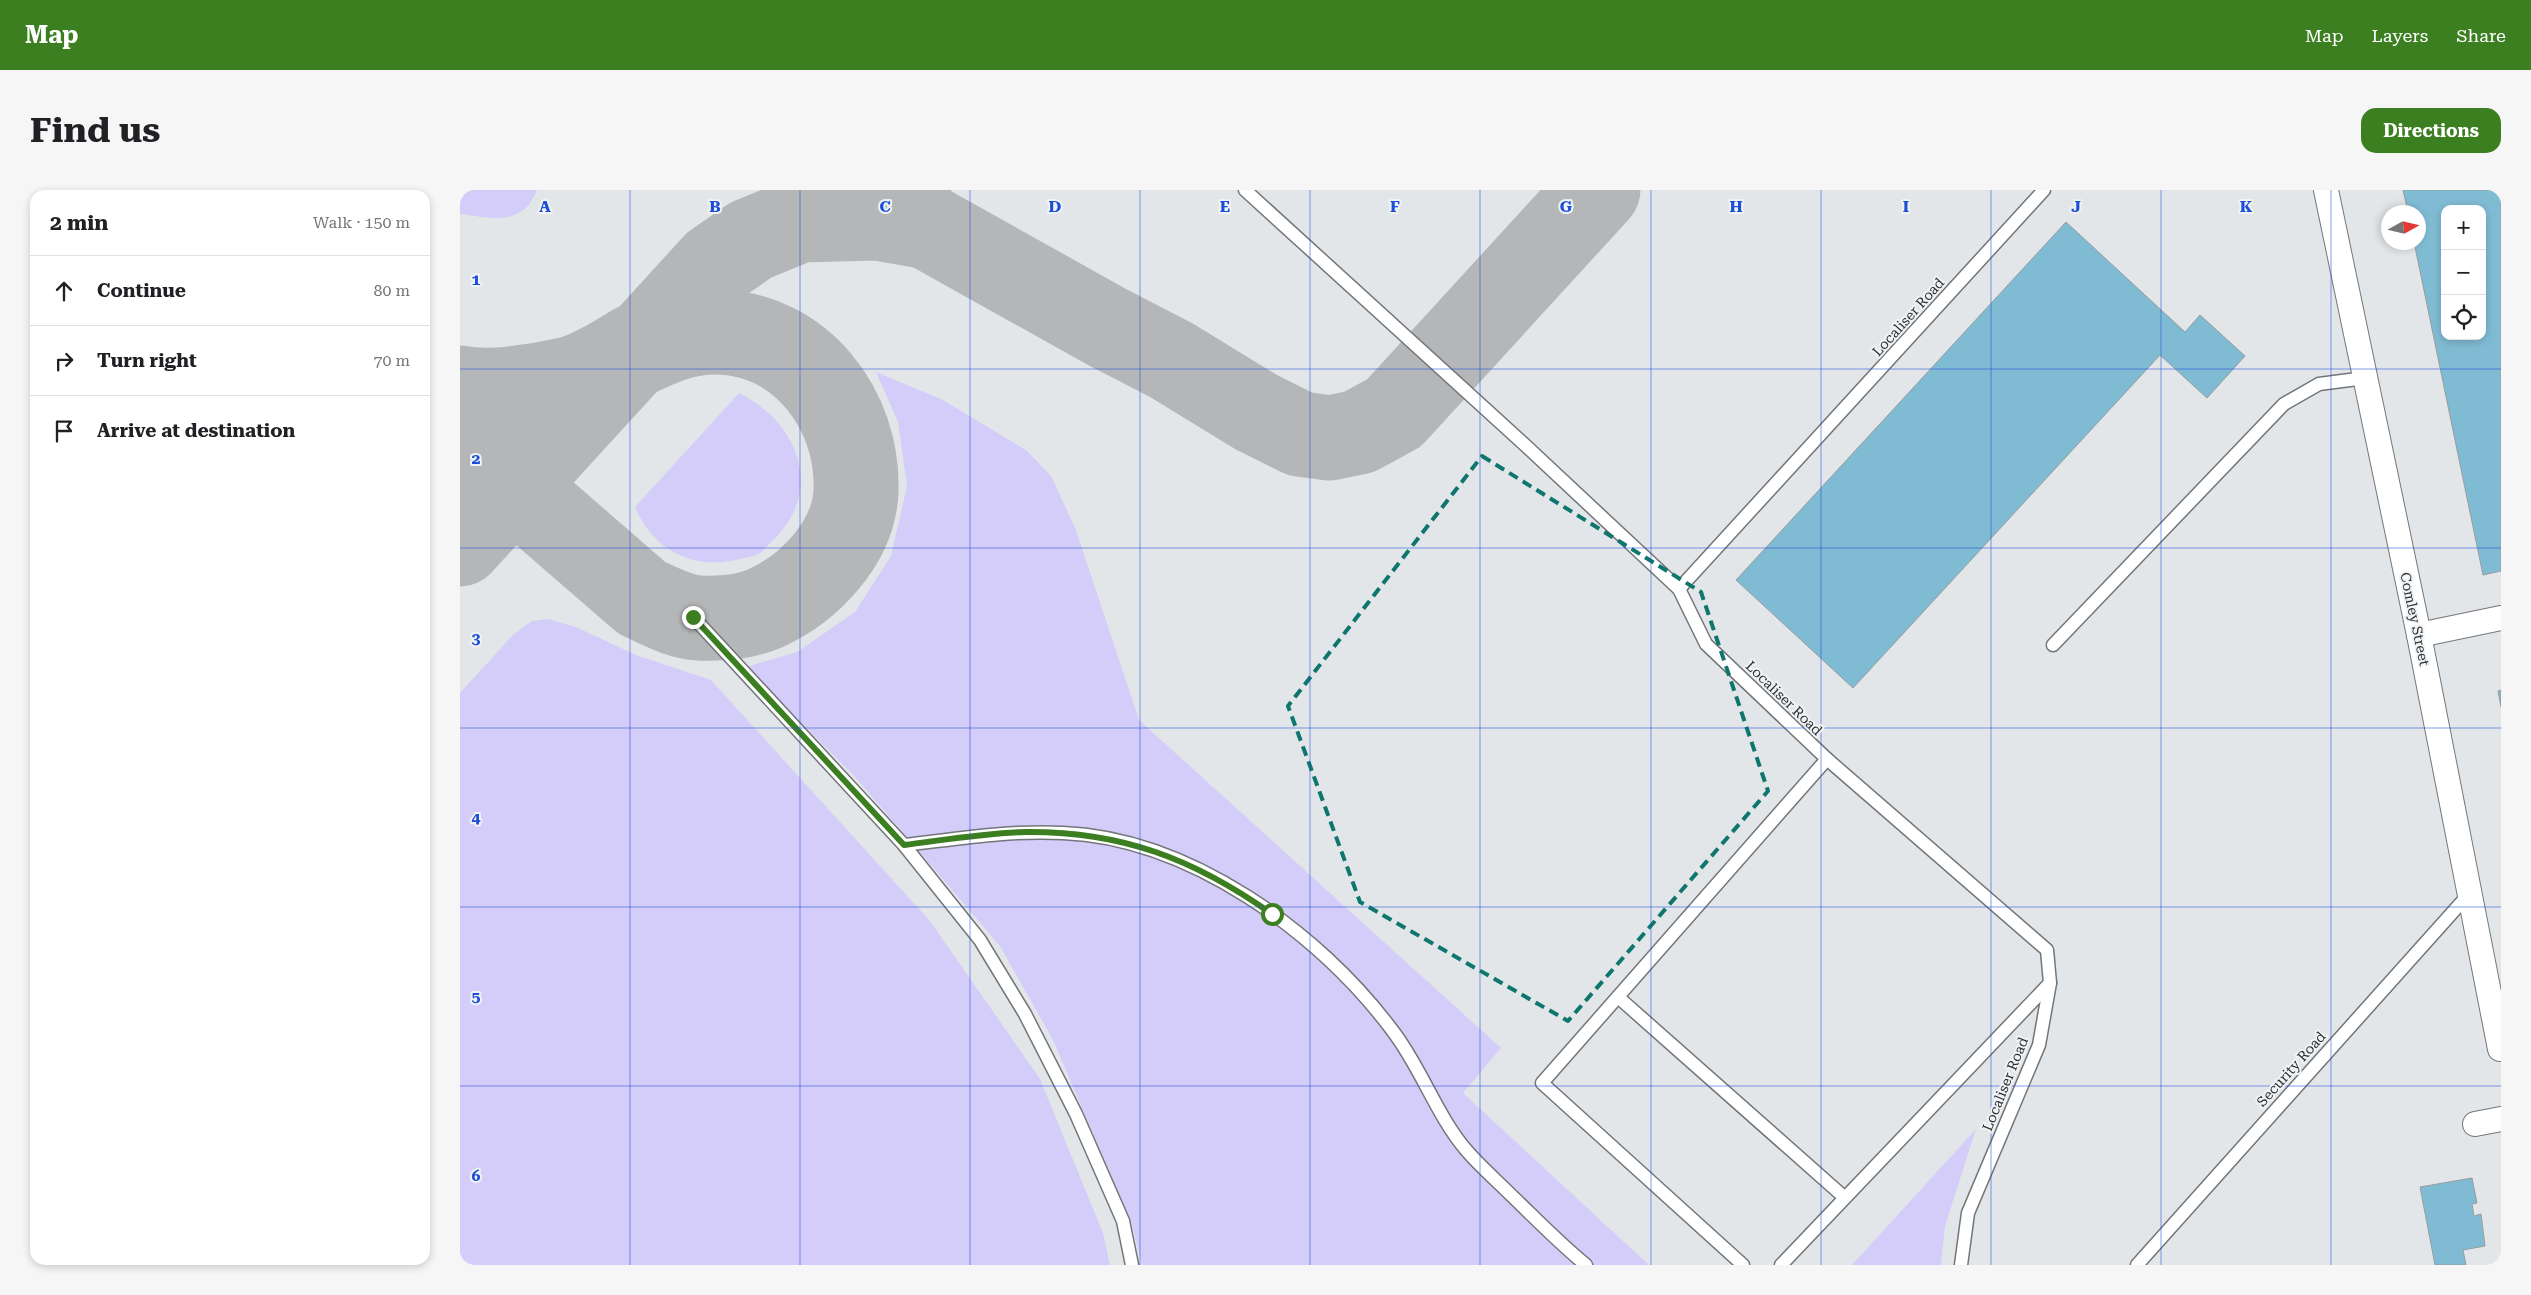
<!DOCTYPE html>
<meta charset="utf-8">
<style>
body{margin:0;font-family:"Roboto Serif",serif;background:#f6f6f6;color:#202124}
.controls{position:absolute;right:15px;top:15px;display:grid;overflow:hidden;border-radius:10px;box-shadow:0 2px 8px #0003}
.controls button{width:45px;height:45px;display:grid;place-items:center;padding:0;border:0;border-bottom:1px solid #e0e0e0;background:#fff;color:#202124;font:25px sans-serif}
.compass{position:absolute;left:1921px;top:15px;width:45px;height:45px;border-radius:50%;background:#fff;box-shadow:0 2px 8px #0003;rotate:82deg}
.stop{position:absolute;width:15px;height:15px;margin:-11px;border:4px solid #3c7f20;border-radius:50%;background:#fff}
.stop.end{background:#3c7f20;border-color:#fff;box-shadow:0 1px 5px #0008}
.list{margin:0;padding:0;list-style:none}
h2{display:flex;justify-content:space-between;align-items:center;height:65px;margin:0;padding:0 20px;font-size:21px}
h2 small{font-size:16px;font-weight:400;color:#757577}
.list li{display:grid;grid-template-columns:32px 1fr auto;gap:15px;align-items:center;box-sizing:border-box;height:70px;padding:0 20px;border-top:1px solid #e0e0e0}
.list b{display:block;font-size:19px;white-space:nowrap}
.list em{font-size:16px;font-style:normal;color:#757577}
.icon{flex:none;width:28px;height:28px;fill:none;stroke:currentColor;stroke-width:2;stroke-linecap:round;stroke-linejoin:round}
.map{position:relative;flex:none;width:2041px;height:1075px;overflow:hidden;border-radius:15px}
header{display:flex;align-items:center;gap:30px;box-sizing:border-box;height:70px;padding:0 25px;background:#3c7f20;color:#fff}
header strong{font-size:24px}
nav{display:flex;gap:28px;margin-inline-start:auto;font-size:18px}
.intro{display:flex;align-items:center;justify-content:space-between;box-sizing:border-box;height:120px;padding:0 30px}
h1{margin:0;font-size:35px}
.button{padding:12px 22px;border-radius:15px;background:#3c7f20;color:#fff;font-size:18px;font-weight:700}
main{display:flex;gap:30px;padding:0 30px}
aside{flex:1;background:#fff;border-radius:15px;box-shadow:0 2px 8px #0003}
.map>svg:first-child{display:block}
.green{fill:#d4cdf9}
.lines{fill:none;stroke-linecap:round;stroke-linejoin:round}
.taxiway{stroke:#b4b6b8;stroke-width:85}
.building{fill:#80bbd4;stroke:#989c9e;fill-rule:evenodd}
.lane-casing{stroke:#737679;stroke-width:15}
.street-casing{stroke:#737679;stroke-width:26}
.lane{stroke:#fff;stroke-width:12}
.street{stroke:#fff;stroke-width:24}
.route{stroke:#3c7f20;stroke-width:6}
.marked{fill:none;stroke:#0f766e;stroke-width:4;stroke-dasharray:10 6;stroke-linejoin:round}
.grid{fill:none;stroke:#1d4ed8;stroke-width:1;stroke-opacity:0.55}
.labels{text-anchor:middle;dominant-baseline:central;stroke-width:4;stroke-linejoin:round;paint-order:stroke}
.street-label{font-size:14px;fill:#2d2e2f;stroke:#f0f3f6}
.grid-label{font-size:16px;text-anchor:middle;font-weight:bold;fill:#1d4ed8;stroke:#f0f3f6;stroke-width:4;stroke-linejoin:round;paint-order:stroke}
</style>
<header>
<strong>Map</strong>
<nav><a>Map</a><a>Layers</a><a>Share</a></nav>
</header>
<div class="intro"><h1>Find us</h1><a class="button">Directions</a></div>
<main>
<aside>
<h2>2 min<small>Walk · 150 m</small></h2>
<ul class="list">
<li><svg class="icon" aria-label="ahead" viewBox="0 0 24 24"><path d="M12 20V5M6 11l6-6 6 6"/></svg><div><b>Continue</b></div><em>80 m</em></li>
<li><svg class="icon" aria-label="right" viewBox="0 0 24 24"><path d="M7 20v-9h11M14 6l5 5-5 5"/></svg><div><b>Turn right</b></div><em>70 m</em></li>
<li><svg class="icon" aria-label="arrive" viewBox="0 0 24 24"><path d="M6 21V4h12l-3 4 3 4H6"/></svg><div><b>Arrive at destination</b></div></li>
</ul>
</aside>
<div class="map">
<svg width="2041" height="1075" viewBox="0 0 2041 1075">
<rect width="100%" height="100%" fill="#e3e6e9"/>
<g class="green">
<path d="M0 0H77C63 37 31 28 0 24Z"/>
<polygon points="416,182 483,210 566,260 591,286 616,340 679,530 1041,858 1003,903 1189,1075 682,1075 672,1035 593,850 540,756 396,588 286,477 337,462 395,422 431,366 447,296 438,232"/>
<path d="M279 203C338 232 366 301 312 351 308 355 304 361 298 364 294 367 286 367 280 369 235 381 193 361 175 317Z"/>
<polygon points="88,429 116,437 176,465 251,490 470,731 580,889 643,1043 650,1075 0,1075 0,503 53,445 72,431"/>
<polygon points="1516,939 1485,1036 1481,1075 1392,1075"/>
</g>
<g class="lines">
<g class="taxiway">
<polyline points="426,0 468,37 647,137 711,170 796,222 840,244 870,248 899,242 934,223 1138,0"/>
<path d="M0 198C30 204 80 196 110 189 132 183 156 168 175 156"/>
<path d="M0 250 182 408C200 416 219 427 239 428 261 429 286 427 306 418 350 398 394 352 396 301 399 220 341 143 256 142 226 141 199 154 173 166"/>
<polyline points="0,354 255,75 291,50 340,30 417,28 468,37"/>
</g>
</g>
<g class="building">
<path d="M1943 0H2041V381L2023 385 1954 52H1958V22H1948ZM1985 19H2022V146H1985Z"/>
<polygon points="1606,32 1725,142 1740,125 1785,166 1747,208 1700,165 1393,498 1276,390"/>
<polygon points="2041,500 2041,517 2038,501"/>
<polygon points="2012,988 2017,1013 2012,1014 2014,1026 2021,1024 2025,1056 2003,1060 2006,1075 1975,1075 1960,997"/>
</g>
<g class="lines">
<g class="lane-casing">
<g id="lane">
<polyline points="785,0 1065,255 1219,399"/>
<polyline points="233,427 444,655 520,750 565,824 616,924 663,1031 672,1075"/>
<polyline points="1593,455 1824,214 1859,194 1905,188"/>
<path d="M444 655C497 649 550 640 603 643 729 648 859 742 932 840 961 877 976 925 1007 961 1020 976 1036 990 1050 1004 1075 1028 1099 1053 1126 1075"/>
<polyline points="1158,807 1384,1007"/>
<polyline points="1283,1075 1082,893 1367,569"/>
<polyline points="1321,1075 1590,793"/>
<polyline points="1501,1075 1508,1023 1579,855 1590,793 1587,760 1367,569 1246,454 1219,399 1584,0"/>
<polyline points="1677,1075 2009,704"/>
</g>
</g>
<g class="street-casing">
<g id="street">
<polyline points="1866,0 1959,445 2040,859"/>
<polyline points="1959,445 2041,428"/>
<polyline points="2015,934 2041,929"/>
</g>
</g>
<use href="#lane" class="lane"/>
<use href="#street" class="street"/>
</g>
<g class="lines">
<path class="route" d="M233 427 444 655C484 650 525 643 565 642 662 641 734 669 812 724"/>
</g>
<path class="marked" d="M1022 266 1241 402 1308 601 1108 831 900 712 828 516Z"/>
<path class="grid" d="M170 0V1075M340 0V1075M510 0V1075M680 0V1075M850 0V1075M1020 0V1075M1191 0V1075M1361 0V1075M1531 0V1075M1701 0V1075M1871 0V1075M0 179H2041M0 358H2041M0 538H2041M0 717H2041M0 896H2041"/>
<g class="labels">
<g class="street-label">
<text transform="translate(1448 127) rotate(-48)">Localiser Road</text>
<text transform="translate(1955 429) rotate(78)">Comley Street</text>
<text transform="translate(1324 508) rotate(44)">Localiser Road</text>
<text transform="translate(1831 879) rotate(-48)">Security Road</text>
<text transform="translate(1545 894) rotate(-68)">Localiser Road</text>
</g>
</g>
<g class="grid-label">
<text x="85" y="22">A</text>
<text x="255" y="22">B</text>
<text x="425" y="22">C</text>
<text x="595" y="22">D</text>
<text x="765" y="22">E</text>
<text x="935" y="22">F</text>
<text x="1106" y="22">G</text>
<text x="1276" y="22">H</text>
<text x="1446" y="22">I</text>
<text x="1616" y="22">J</text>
<text x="1786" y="22">K</text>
<text x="16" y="95">1</text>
<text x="16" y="274">2</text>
<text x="16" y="454">3</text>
<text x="16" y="633">4</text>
<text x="16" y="812">5</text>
<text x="16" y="991">6</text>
</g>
</svg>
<div class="controls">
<button>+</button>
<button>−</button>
<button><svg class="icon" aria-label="locate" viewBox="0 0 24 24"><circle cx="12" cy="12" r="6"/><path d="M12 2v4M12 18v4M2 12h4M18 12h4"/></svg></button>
</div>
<svg class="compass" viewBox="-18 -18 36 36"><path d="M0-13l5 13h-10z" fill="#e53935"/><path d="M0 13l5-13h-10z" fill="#757577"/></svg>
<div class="stop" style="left:812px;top:724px"></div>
<div class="stop end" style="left:233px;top:427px"></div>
</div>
</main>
